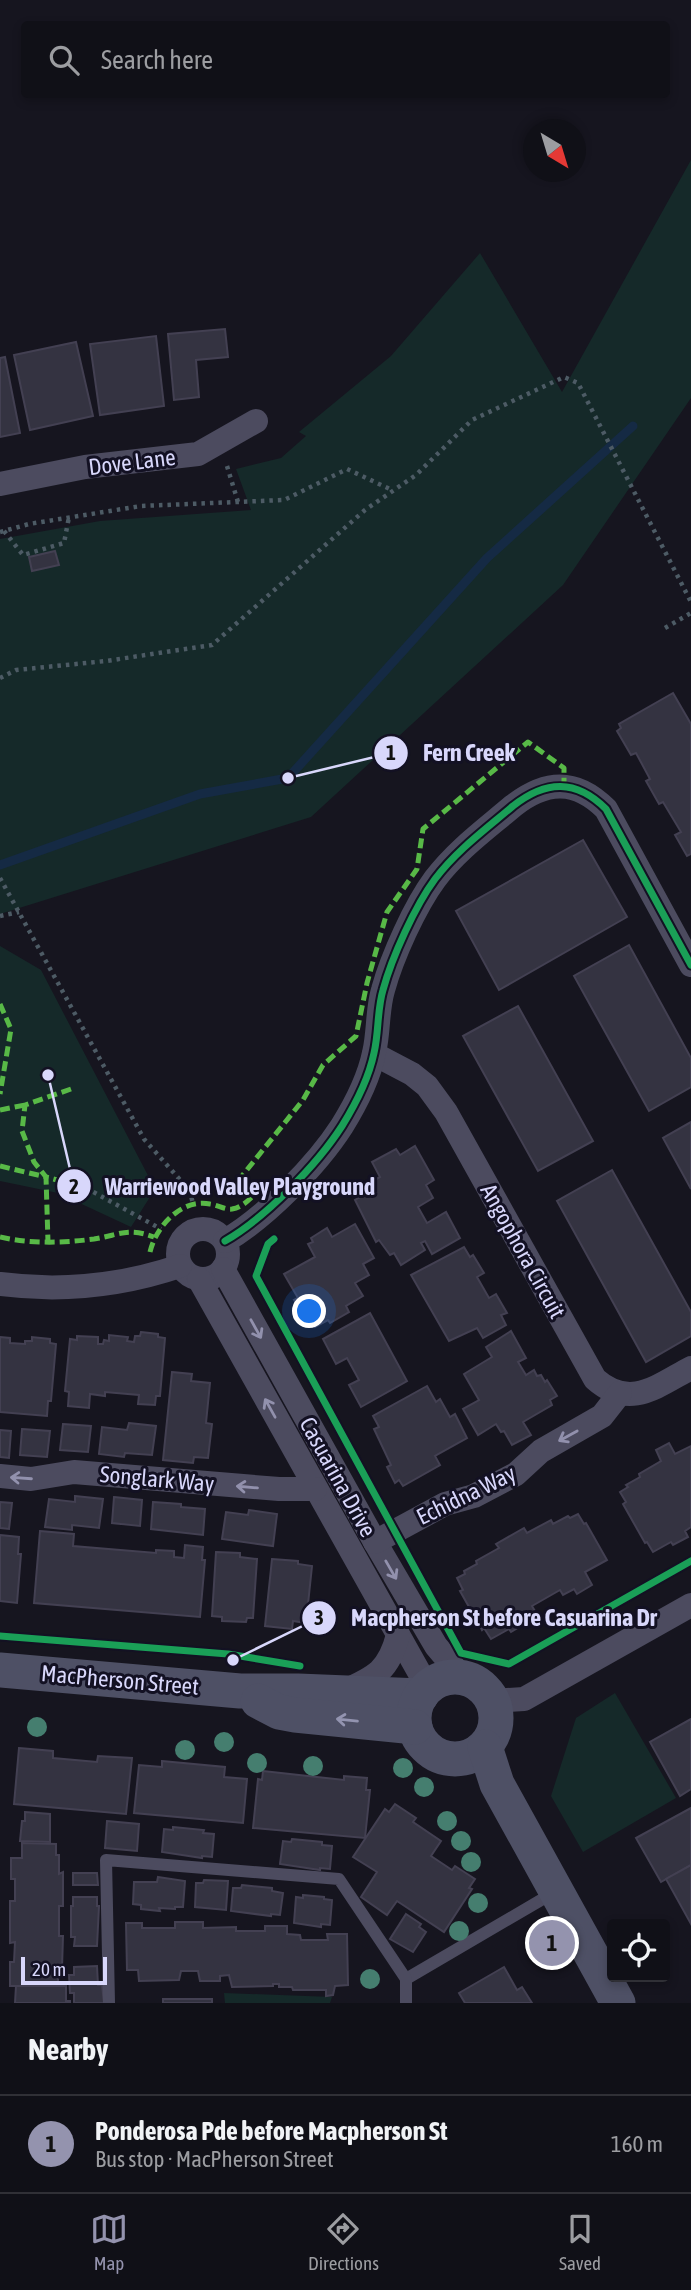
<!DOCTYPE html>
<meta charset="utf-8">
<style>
body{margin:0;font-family:"Asap Condensed",sans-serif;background:#191920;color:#f1f3f6}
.controls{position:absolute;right:21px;bottom:21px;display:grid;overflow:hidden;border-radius:7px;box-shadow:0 4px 10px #0003}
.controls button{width:63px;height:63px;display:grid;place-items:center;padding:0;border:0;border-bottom:2px solid #303036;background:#101017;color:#f1f3f6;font:35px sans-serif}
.compass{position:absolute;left:523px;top:119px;width:63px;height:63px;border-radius:50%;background:#101017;box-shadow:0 4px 10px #0003;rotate:142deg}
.scale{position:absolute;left:21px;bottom:18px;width:86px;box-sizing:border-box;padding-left:7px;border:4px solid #d8d7fb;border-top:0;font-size:19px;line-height:24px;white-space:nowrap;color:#d8d7fb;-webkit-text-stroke:5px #131123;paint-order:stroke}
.you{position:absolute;left:310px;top:1312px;width:24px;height:24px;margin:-18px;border:5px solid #fff;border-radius:50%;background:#1a73e8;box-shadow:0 0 0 10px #1a73e833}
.badge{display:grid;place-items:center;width:46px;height:46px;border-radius:50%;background:#9493ae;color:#111;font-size:23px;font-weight:700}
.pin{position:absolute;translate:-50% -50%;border:4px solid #fff;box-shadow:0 2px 7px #0006}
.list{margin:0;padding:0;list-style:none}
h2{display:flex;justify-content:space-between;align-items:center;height:91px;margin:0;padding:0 28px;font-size:30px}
h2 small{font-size:23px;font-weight:400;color:#9c9da1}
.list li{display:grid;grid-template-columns:46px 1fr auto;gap:21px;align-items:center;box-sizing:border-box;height:98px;padding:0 28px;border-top:2px solid #303036}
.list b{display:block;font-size:26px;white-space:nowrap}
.list p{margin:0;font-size:23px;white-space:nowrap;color:#9c9da1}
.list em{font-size:23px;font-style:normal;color:#9c9da1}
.icon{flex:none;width:38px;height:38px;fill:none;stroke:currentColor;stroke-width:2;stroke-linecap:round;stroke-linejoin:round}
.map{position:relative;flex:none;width:691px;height:2003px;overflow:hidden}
.search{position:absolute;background:#101017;box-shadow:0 4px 10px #0003;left:21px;right:21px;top:21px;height:77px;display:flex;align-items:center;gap:18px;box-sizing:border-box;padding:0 24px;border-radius:7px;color:#9c9da1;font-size:26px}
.sheet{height:189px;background:#101017}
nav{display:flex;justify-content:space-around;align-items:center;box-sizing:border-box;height:98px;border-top:2px solid #303036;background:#101017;font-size:19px;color:#9c9da1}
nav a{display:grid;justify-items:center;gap:4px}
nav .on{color:#9493ae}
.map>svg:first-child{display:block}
.green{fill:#152929}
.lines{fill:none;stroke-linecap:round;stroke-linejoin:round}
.stream{stroke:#152a44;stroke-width:9}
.building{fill:#343341;stroke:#434052;stroke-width:2}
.path{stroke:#4d5b65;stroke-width:4.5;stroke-dasharray:3.5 5;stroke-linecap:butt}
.lane{stroke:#4c4b5f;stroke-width:12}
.street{stroke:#4c4b5f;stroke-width:24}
.secondary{stroke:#4e5065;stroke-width:35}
.quiet{stroke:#58b947;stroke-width:5;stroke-dasharray:10 5;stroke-linecap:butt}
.cycleway-casing{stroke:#131123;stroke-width:11}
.cycleway{stroke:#1a9f57;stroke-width:7}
.tree{fill:#457e6f}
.oneway{stroke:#9291ad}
.oneway2{stroke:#9394b0}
.labels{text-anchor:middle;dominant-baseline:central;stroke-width:6;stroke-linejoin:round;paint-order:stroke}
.street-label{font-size:23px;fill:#d8d7fb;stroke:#131123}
.leader{fill:none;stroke:#d8d7fb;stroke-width:2.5}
.callout-dot{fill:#d8d7fb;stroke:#131123;stroke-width:2.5}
.mark-label{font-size:21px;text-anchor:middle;font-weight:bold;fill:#111}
.callout-label{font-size:24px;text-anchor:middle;font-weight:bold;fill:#d8d7fb;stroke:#131123;stroke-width:6;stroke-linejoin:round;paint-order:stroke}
</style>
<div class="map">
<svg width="691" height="2003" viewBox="0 0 691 2003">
<rect width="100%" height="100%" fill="#16151f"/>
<g class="green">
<polygon points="691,160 691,398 563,585 311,817 0,914 0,539 100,521 251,510 236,469 281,458 306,436 299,432 391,356 480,253 562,392"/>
<polygon points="0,946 41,970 155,1189 131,1227 58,1193 0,1181"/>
<polygon points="615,1693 676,1798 583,1852 551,1796 576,1718"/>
<polygon points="224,1993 332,1997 330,2003 225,2003"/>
</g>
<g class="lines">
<polyline class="stream" points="0,865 200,794 288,778 487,558 633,426"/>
</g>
<g class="building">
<polygon points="225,329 228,357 196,360 199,397 174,400 168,334"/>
<polygon points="156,336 164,406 100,415 90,344"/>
<polygon points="76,342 93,416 30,430 14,355"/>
<polygon points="5,357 20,433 0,437 0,358"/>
<polygon points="55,551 59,565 32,571 29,557"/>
<polygon points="673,693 691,724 691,854 687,856 675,835 681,832 663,802 659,804 646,781 650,779 636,753 631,755 617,731 621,728 619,724"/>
<polygon points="583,840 627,917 499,990 456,911"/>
<polygon points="629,945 691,1058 691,1087 649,1111 574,976"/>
<polygon points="518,1006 593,1141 538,1171 463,1036"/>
<polygon points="691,1122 691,1189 663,1138"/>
<polygon points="415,1146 434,1180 426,1185 433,1198 418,1207 427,1223 446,1212 460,1238 432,1254 425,1241 421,1243 425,1250 401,1265 394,1253 390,1255 379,1240 376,1242 355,1200 364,1195 360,1188 380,1177 372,1162 396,1149 400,1155"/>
<polygon points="612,1170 691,1312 691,1336 646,1362 557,1201"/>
<polygon points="355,1224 374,1258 363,1264 369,1275 355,1283 363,1296 346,1306 349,1312 330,1323 328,1320 315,1327 314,1325 312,1326 294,1300 298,1298 284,1274 315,1257 308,1244 313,1242 311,1238 327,1228 332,1237"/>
<polygon points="464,1247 470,1257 473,1255 484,1273 477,1277 489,1298 496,1294 507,1313 501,1315 506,1325 483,1338 477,1328 449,1341 411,1275"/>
<polygon points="370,1313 407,1381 361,1407 349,1385 359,1380 347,1358 336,1364 323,1339"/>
<polygon points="511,1331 526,1358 518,1362 526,1375 534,1370 537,1376 541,1375 545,1382 547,1380 557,1396 550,1400 552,1405 523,1422 531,1435 512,1445 504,1431 501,1432 496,1424 478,1435 463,1409 479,1400 464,1374 492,1357 486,1347"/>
<polygon points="141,1332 158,1334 158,1337 165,1338 160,1396 156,1396 155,1405 138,1404 139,1395 105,1392 105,1396 90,1394 89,1408 68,1406 69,1392 65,1391 70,1339 77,1340 77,1336 98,1337 98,1344 103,1344 104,1340 109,1341 109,1335 128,1337 127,1341 134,1342 135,1336 140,1336"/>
<polygon points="0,1337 10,1338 10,1343 25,1344 25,1341 32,1341 32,1337 50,1339 50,1343 56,1344 51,1401 48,1401 47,1416 0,1412"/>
<polygon points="172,1372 192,1374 191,1381 210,1383 206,1423 212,1424 208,1458 194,1457 193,1463 163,1460"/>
<polygon points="427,1386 436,1402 440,1399 450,1417 455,1414 467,1438 435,1456 440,1465 403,1486 399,1480 395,1483 387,1467 391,1465 374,1429 379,1427 373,1416"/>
<polygon points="129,1423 156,1426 152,1455 125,1453 124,1457 99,1454 102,1427 127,1430"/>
<polygon points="63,1424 91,1426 88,1452 60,1450"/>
<polygon points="22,1429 50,1431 47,1457 20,1455"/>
<polygon points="0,1430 11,1431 9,1458 0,1457"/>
<polygon points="669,1443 675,1454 691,1446 691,1527 685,1531 688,1537 673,1545 671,1542 653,1552 647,1542 645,1543 623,1504 626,1502 620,1492 628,1487 626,1485 640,1477 639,1474 661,1461 656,1450"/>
<polygon points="75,1496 103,1499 99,1528 72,1525 72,1530 45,1527 49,1499 75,1502"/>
<polygon points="114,1497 142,1500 140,1526 112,1523"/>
<polygon points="0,1502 12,1503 9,1529 0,1528"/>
<polygon points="153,1502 181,1504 181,1507 205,1509 203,1535 151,1529"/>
<polygon points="249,1510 277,1514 273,1546 222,1539 226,1512 248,1515"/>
<polygon points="578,1514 584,1524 586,1523 607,1560 585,1572 592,1585 577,1594 574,1589 563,1595 560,1590 532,1606 535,1611 522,1618 526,1623 511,1632 509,1629 491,1639 484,1628 482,1630 460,1591 463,1590 457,1578 465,1574 464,1571 477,1564 476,1561 499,1548 496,1544 524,1528 527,1533 551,1520 553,1524 568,1516 570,1518"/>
<polygon points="40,1531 74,1534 73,1546 156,1553 156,1550 174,1551 174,1557 184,1558 185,1545 203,1547 202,1560 205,1560 200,1617 34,1603"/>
<polygon points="0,1535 19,1537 18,1554 21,1554 17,1603 0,1601"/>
<polygon points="216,1552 240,1553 240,1557 257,1559 253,1618 247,1618 246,1622 222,1621 222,1617 212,1616"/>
<polygon points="272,1559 298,1561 298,1564 312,1566 306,1623 293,1621 292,1629 265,1626"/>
<polygon points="691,1719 691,1789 680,1796 650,1742"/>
<polygon points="19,1748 53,1751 53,1758 97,1762 98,1756 132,1758 126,1814 14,1804"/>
<polygon points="162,1761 225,1767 224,1777 247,1779 243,1823 134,1813 139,1765 162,1767"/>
<polygon points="263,1771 344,1780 344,1776 367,1778 366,1790 370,1790 365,1838 253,1828 258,1779 262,1780"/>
<polygon points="395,1804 416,1818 413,1822 441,1841 431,1856 452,1870 455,1866 475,1879 469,1888 472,1889 444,1932 397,1901 387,1915 361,1897 377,1872 353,1857 385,1809 389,1812"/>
<polygon points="691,1808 691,1865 661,1882 636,1838"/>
<polygon points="25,1812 50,1814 50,1842 20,1841 22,1821 25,1821"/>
<polygon points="107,1821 139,1824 137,1851 105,1848"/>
<polygon points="173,1827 204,1830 203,1833 214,1834 212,1857 202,1856 202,1858 162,1852 164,1829 173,1830"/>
<polygon points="292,1839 322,1842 322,1845 332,1846 330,1869 320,1868 320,1870 280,1864 283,1841 291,1842"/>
<polygon points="22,1843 56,1844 56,1855 59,1855 59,1874 63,1872 63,1906 59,1906 59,1936 63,1936 62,1968 58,1968 58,1986 10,1986 10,1962 14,1962 15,1942 10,1943 10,1901 15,1901 15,1879 11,1879 11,1858 22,1858"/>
<polygon points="691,1865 691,1924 666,1879"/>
<polygon points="73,1873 97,1873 98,1885 73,1885"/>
<polygon points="158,1877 185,1881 183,1907 175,1907 175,1909 159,1908 160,1911 141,1909 141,1905 133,1904 134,1882 157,1882"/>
<polygon points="204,1880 228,1881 226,1910 195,1907 196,1883 203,1883"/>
<polygon points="242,1885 272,1888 272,1891 283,1893 280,1915 271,1914 271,1916 231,1911 233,1888 241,1888"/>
<polygon points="303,1895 324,1897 324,1899 332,1900 330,1925 321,1924 321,1927 294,1923 296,1897 303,1898"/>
<polygon points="73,1897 97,1897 97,1906 99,1906 97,1946 74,1946 75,1937 71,1937 71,1906 73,1906"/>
<polygon points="406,1914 421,1924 419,1927 426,1932 413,1952 390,1939"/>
<polygon points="175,1922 203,1922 203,1928 236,1927 236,1931 265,1931 265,1926 287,1926 287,1934 300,1935 301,1940 328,1940 327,1934 347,1934 348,1985 335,1986 333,1995 326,1996 326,1990 293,1990 292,1987 279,1987 279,1984 273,1984 273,1986 232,1987 229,1975 220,1976 220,1981 200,1981 198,1971 181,1971 179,1980 139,1981 138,1970 127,1970 126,1923 142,1923 142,1928 175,1928"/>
<polygon points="97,1966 98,1985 102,1985 104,2003 74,2003 74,1993 70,1993 69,1975 74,1975 74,1967"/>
<polygon points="504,1967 517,1990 522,1987 532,2003 465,2003 459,1993"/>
<polygon points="16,1986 66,1986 66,2001 70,2001 70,2003 15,2003"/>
<rect x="163" y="1999" width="49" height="4"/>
</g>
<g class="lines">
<g class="path">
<polyline points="227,466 238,502"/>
<polyline points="4,531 23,555 64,543 69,517"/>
<polyline points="0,532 29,524 141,506 284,500 347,469 392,490"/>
<polyline points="665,628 691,613"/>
<polyline points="0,678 16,670 106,661 212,645 365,510 416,475 472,420 564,377 578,383 691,602"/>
<polyline points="0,878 144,1139 189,1190 193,1203"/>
<polyline points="0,916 19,912"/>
<polyline points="86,1188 161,1229"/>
</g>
<g class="lane">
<polyline points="406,1979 553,1893"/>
<polyline points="109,2003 106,1860 339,1879 406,1979 406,2003"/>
</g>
<g class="street">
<polyline points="0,484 85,467 198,454 256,421"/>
<path d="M374 1054 412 1074 427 1086 446 1112 595 1379C630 1410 657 1386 691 1368"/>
<circle cx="203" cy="1254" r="25"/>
<path d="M225 1241C265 1218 317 1165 342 1126 355 1105 369 1077 374 1053 379 1032 377 1010 383 990 392 957 415 906 435 879 457 850 486 829 513 806 546 780 576 779 606 809L691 965"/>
<polyline points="223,1269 375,1542 436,1646 463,1678"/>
<polyline points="199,1279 428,1688"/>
<path d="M0 1284C61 1292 121 1286 180 1266"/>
<polyline points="0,1476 31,1479 74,1472 279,1489 315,1489"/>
<polyline points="375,1542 445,1504 474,1496 516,1474 541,1451 602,1416 620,1393"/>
<path d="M344 1691C376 1677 389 1670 398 1635"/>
<polyline points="492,1701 524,1699 691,1605"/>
</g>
<g class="secondary">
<polyline points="0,1670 240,1691 298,1691 421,1696"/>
<circle cx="455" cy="1718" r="41"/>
<polyline points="258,1701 279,1712 295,1715 415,1727"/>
<polyline points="485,1747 497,1784 618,2003"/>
</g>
<g class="quiet">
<polyline points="0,1004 11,1029 0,1094"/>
<polyline points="71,1089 25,1105 22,1131 34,1162 46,1177 86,1188"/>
<polyline points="0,1110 25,1105"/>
<polyline points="0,1166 46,1177 48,1242"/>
<path d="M0 1237C31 1244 63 1243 94 1239 120 1235 127 1227 154 1237"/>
<path d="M150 1252C156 1226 182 1198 210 1204 218 1205 225 1210 232 1209 242 1207 248 1201 255 1194L242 1176 303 1100 323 1065 356 1036 367 983 387 912 417 869 423 829 528 742 564 768V787"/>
</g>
<g class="cycleway-casing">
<g id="cycleway">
<polyline points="274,1239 268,1244 256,1276 461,1653 509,1664 691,1561"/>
<path d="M225 1241C265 1218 317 1165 342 1126 355 1105 369 1077 374 1053 379 1032 377 1010 383 990 392 957 415 906 435 879 457 850 486 829 513 806 546 780 576 779 606 809L691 965"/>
<polyline points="0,1636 228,1654 300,1666"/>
</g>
</g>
<use href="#cycleway" class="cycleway"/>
</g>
<g class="tree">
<circle cx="37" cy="1727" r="10"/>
<circle cx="224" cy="1742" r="10"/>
<circle cx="185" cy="1750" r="10"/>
<circle cx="257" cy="1763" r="10"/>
<circle cx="313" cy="1766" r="10"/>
<circle cx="403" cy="1768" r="10"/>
<circle cx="424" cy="1787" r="10"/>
<circle cx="447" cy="1821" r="10"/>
<circle cx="461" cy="1841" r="10"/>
<circle cx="471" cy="1862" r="10"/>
<circle cx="478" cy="1903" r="10"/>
<circle cx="459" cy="1931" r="10"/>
<circle cx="370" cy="1979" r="10"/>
</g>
<defs><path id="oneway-shaft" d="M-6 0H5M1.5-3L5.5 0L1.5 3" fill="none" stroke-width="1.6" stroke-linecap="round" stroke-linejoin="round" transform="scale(1.75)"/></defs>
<g class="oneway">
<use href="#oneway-shaft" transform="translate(256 1329) rotate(61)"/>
<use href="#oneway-shaft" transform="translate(270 1408) rotate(-119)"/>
<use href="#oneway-shaft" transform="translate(568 1436) rotate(151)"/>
<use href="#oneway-shaft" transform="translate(21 1478) rotate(-176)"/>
<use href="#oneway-shaft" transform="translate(247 1487) rotate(-175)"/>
<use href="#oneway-shaft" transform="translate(391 1570) rotate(60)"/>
</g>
<use class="oneway2" href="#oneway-shaft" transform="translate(347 1720) rotate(-174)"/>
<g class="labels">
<g class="street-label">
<text transform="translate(132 462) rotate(-7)">Dove Lane</text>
<text transform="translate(523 1251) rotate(61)">Angophora Circuit</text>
<text transform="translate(338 1477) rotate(61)">Casuarina Drive</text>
<text transform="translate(157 1479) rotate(5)">Songlark Way</text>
<text transform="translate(466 1495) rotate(-26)">Echidna Way</text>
<text transform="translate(120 1680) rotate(5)">MacPherson Street</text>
</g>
</g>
<path class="leader" d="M288 778L391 753M48 1075L74 1186M233 1660L319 1618"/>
<g class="callout-dot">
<circle cx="288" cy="778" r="7"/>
<circle cx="48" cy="1075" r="7"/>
<circle cx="233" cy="1660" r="7"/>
<circle cx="391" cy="753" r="18"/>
<circle cx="74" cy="1186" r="18"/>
<circle cx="319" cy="1618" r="18"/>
</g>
<g class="mark-label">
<text x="391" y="760">1</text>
<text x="74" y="1194">2</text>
<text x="319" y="1625">3</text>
</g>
<g class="callout-label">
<text x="469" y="761">Fern Creek</text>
<text x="240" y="1195">Warriewood Valley Playground</text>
<text x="504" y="1626">Macpherson St before Casuarina Dr</text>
</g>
</svg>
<div class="controls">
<button><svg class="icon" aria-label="locate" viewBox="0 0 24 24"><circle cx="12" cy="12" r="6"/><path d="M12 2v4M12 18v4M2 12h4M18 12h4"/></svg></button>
</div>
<svg class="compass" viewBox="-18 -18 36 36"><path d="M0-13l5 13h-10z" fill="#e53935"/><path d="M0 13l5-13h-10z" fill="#9c9da1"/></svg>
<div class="scale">20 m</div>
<div class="you"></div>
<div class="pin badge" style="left:552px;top:1943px">1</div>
<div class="search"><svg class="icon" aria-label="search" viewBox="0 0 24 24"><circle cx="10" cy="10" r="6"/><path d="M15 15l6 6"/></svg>Search here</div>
</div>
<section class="sheet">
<h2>Nearby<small></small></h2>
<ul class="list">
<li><span class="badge">1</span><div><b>Ponderosa Pde before Macpherson St</b><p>Bus stop · MacPherson Street</p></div><em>160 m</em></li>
</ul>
</section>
<nav>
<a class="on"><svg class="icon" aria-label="map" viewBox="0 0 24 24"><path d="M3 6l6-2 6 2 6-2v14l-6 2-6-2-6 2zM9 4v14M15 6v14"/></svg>Map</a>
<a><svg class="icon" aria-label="directions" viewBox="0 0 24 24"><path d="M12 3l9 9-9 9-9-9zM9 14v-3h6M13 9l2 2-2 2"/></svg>Directions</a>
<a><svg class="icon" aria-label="saved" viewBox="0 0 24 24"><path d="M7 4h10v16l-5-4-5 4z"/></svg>Saved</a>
</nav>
